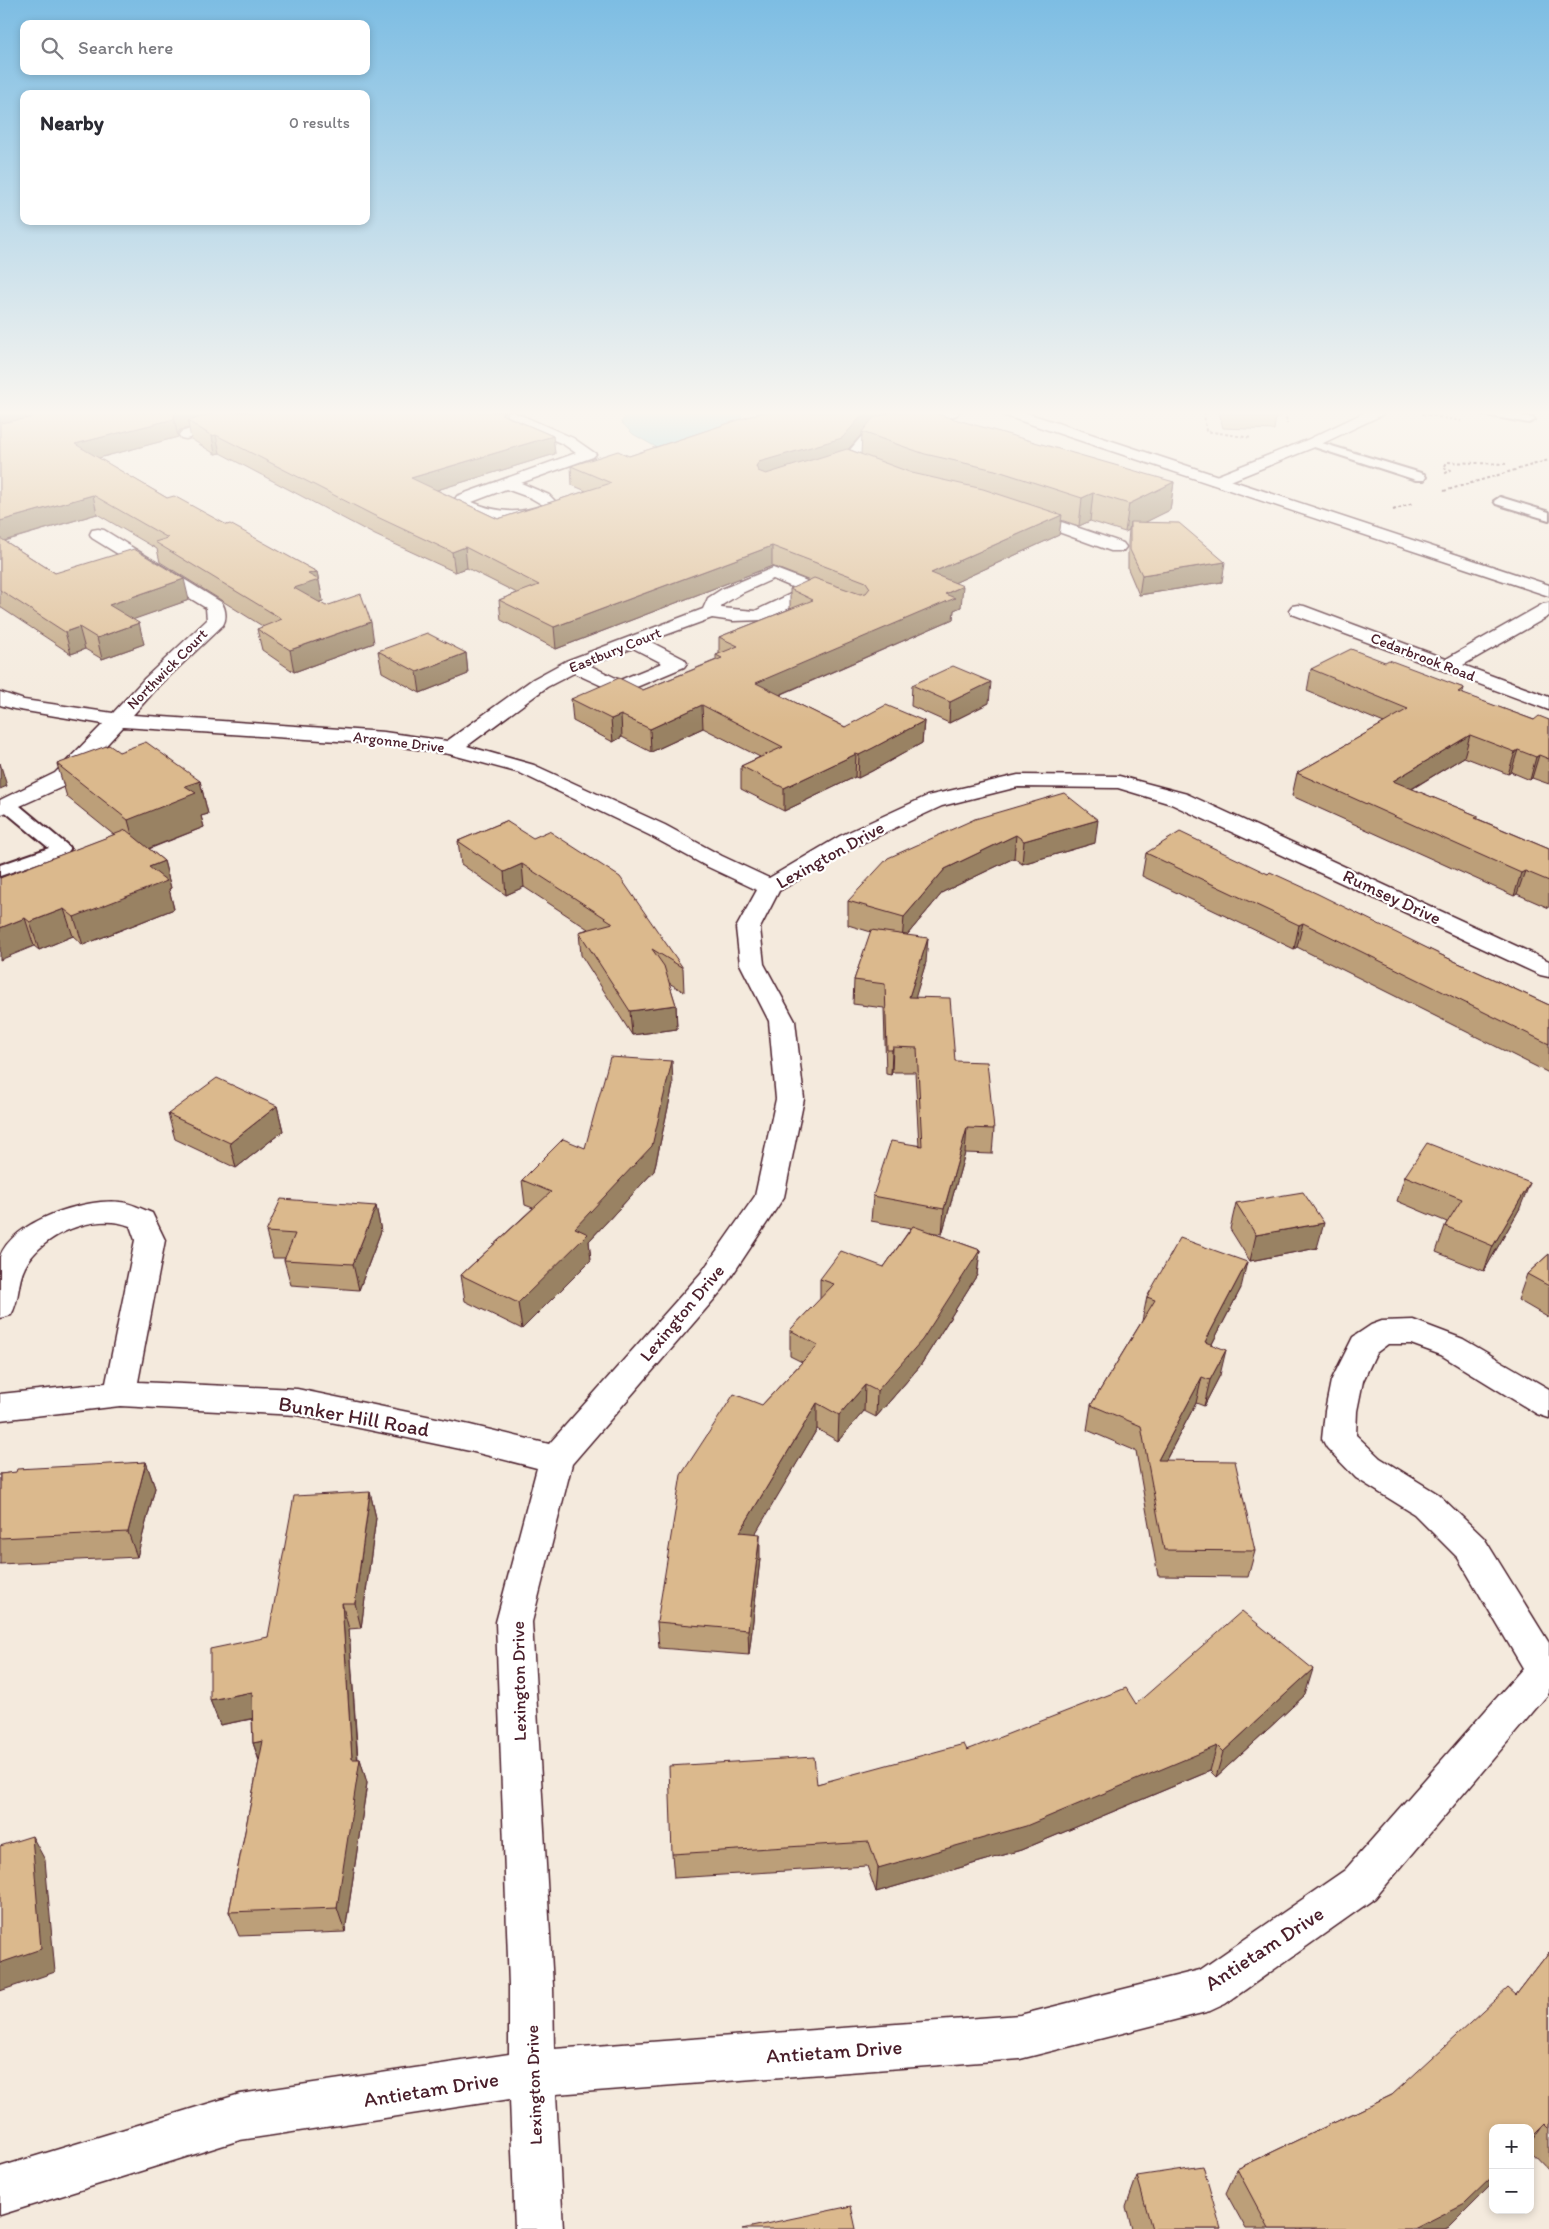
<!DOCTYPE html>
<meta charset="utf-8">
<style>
body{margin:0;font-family:Itim,sans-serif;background:#f7f7f7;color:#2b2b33}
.controls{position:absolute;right:15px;bottom:15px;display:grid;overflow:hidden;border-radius:10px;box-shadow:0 2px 8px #0003}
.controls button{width:45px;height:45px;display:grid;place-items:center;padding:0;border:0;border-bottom:1px solid #e1e1e2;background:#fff;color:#2b2b33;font:25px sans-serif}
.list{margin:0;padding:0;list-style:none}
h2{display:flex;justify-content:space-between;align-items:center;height:65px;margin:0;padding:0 20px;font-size:21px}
h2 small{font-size:16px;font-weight:400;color:#7c7c81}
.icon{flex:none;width:28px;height:28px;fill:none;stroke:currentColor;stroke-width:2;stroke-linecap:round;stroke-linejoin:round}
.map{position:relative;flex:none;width:1549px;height:2229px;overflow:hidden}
.search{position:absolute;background:#fff;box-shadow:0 2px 8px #0003;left:20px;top:20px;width:350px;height:55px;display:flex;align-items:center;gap:12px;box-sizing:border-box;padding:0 18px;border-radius:10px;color:#7c7c81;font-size:19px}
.panel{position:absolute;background:#fff;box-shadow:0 2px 8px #0003;left:20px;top:90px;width:350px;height:135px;border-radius:10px}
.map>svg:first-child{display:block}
.water{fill:#7dcadb;stroke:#698695}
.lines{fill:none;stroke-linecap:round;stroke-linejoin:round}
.service-casing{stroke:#4a1f2b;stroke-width:4}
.minor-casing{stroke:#4a1f2b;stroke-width:3}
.tertiary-casing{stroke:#4a1f2b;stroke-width:3}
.path{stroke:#4a1f2b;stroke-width:2;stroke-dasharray:3 2.5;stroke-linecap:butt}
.service{fill:#fff;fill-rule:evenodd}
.minor{fill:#fff;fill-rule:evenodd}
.tertiary{fill:#fff;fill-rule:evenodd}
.wall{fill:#bc9f79;stroke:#4a1f2b;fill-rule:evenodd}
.shaded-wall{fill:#998263;stroke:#4a1f2b}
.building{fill:#dbb98d;stroke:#4a1f2b}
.labels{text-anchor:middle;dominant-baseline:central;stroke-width:4.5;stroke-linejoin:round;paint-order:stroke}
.far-street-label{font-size:15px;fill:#4a1f2b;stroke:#fff}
.street-label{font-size:18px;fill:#4a1f2b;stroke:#fff}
.near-street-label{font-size:21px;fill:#4a1f2b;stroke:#fff}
</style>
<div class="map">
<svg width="1549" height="2229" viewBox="0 0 1549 2229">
<rect width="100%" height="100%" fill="#f4eadd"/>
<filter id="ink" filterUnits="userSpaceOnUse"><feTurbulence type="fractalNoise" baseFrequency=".02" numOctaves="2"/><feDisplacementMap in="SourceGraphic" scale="10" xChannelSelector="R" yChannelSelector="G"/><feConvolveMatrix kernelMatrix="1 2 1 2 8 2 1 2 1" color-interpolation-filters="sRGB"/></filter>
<g filter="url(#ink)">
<polygon class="water" points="633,412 739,412 745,423 656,447 633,434 621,422 626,416"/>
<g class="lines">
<g class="service-casing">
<g id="service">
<polygon points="1480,412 1506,412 1533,418 1535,420 1529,423 1485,415"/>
<polygon points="1312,440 1424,474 1426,477 1424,480 1416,480 1308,445 1306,443 1308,441"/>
<polygon points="1500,497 1549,512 1549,520 1496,504 1494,501"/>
<polygon points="8,800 14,801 67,845 70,849 67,853 0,876 0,865 49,848 2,809 0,804 2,801"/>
</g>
</g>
<g class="minor-casing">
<g id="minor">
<polygon points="233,412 247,412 244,422 186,439 181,438 179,435 181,432 232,416"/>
<path d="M494 412H514L573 438 596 454 593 457 521 483 549 495 561 507 559 510C547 515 534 520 521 521 504 523 458 518 455 499L457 496 576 453 563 444 496 415ZM506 489 531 498 543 505C519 515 495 512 472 502Z"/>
<polygon points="936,412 959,412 957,415 871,443 853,464 823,473 817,471 815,468 817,465 843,458 861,437"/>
<polygon points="1365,412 1384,412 1382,415 1317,446 1223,484 1211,484 1209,481 1211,478 1307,440"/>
<polygon points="1026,510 1123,543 1126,547 1123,551 1111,551 1020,518 1018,515 1020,512"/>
<path d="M98 529 104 530 221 602C226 608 227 619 223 625L159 686 133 715 384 732 447 741 533 679 566 661 703 609 708 598 722 589 773 568 820 586 823 590 820 594 764 620 733 621 712 618 649 641 684 659 687 663 684 667 627 691 620 693 613 691 574 673 547 687 467 746 534 765 665 825 722 856 769 878 840 836 927 796 1018 775 1119 776 1187 794 1549 961V977L1540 975 1171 804 1118 788 1018 787 942 806 856 846 779 891 760 928 764 964 795 1021 804 1099 784 1197 723 1289 572 1464 532 1622 553 1986 554 2049 1020 2015 1200 1970 1345 1870 1523 1668 1458 1558 1414 1514 1356 1478 1327 1448 1322 1439 1325 1411 1331 1381 1353 1337 1371 1325 1382 1321 1413 1320 1463 1339 1549 1389V1418L1537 1414 1441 1355 1411 1344H1388L1376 1353 1363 1381 1357 1411 1356 1435 1380 1458 1438 1494 1484 1538 1549 1643V1693L1375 1898 1225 2004 1210 2011 1020 2059 556 2094 563 2229H515L510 2099 240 2140 0 2215V2167L240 2094 509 2054V1986L496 1622 537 1468 470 1451 297 1415 120 1406 0 1420V1394L106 1383 135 1240 130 1226C95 1212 42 1234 25 1267 17 1282 20 1300 11 1315L0 1318C0 1306 0 1267 0 1257 12 1221 86 1198 120 1202 131 1203 142 1209 152 1213L165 1240 138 1382 297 1389 470 1425 549 1444 701 1273 755 1196 776 1099 769 1021 740 964 736 928 757 890 706 866 649 835 520 773 449 754 384 744 123 727 71 783 0 815V800L55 773 103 724 14 709 0 705V692L24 700 113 713 145 678 207 620 206 608 92 538 90 534 92 530ZM773 579 799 590 755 611 721 608 722 605 742 593ZM633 648 662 663 620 680 589 665Z"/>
<polygon points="1549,603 1549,616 1463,665 1549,697 1549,710 1292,614 1289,610 1292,606 1298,605 1304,606 1446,659 1543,604"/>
</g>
</g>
<g class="tertiary-casing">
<polygon id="tertiary" points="1001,412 1024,412 1549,585 1549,596 1003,415"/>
</g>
<g class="path">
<polyline points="1204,412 1206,431 1251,438"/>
<polyline points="1285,412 1287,424"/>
<polyline points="1422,414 1461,421"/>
<polyline points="1445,466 1447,462 1507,464"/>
<polyline points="1444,468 1451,470 1444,474"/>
<polyline points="1444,491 1549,460"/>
<polyline points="1393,510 1413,503"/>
</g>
<use href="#service" class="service"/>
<use href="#minor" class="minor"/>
<use href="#tertiary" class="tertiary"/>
</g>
<g class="wall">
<path d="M0 412H507V416L553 436 555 454 437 490 498 519 586 491 572 485 571 466 629 456 763 412 1174 482 1170 510 1145 522 1222 582 1139 595 1128 569V542L1129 530 1125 532 1090 521 1079 526 1061 520 1059 535 954 583 961 607 954 610 953 619 780 695 845 727 924 721 922 743 872 771 858 778 855 777 784 811 741 789V766L760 757 703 728 651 752 622 737 613 742 573 721 571 699 643 690 716 660V655L719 654V637L790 609V589L810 581 772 566 556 649 501 620 499 600 517 593 467 568 455 572 375 535 220 453 215 454 191 439 189 428 180 430 177 434 178 437 98 458 167 498 227 525 317 572 323 601 319 602 374 643 294 672 262 650 257 629 264 627 160 562 157 549 97 514 5 541 55 573 189 600 133 619 144 644 102 659 85 649 71 654 0 607ZM862 435 861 454 848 449 860 436Z"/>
<polygon points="1219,412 1282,412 1281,417 1276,416 1274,430 1223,428"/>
<polygon points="378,651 466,653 468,674 420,693 382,672"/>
<polygon points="1385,662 1464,688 1462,694 1534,720 1549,720 1549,784 1532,778 1530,780 1511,772 1508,774 1464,757 1412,789 1478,816 1478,819 1549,849 1549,908 1517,894 1514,896 1292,796 1297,773 1384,723 1307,691 1311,669"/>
<polygon points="912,685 989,703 949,723 911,706"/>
<polygon points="119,752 200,781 208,814 201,816 204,827 149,849 164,861 171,888 169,889 174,909 83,945 73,936 39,950 34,946 0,878 114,835 67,797 57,764"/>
<polygon points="975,819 1095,843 1022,864 1014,858 943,892 907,935 926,962 915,997 955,1061 994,1129 992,1154 965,1153 942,1234 930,1232 980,1250 977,1275 920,1366 876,1417 864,1411 838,1441 817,1429 755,1533 760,1559 749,1655 659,1648 657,1622 762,1405 802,1362 790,1356 790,1330 820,1299 820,1279 884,1267 911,1228 871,1221 873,1196 919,1146 915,1072 892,1072 891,1075 886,1074 884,1008 853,1004 854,980 871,932 848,925 848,901"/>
<polygon points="506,821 683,968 684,992 669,983 676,1005 677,1029 632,1035 581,955 579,932 588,929 524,887 506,895 461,864 458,841"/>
<polygon points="1146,853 1268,874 1439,954 1549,1005 1549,1073 1297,947 1294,949 1142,876"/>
<polygon points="673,1085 654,1171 589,1241 591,1260 522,1329 465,1301 461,1275 533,1208 525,1205 522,1180 585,1148"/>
<polygon points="277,1106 283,1131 236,1168 175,1139 168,1114"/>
<polygon points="1405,1176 1520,1208 1484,1271 1436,1252 1445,1226 1447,1222 1397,1201"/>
<polygon points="1236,1203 1317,1248 1250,1261 1230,1229"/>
<polygon points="376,1206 381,1231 359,1290 291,1285 284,1260 285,1258 273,1258 266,1232"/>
<polygon points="1549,1254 1549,1318 1518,1300 1527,1274"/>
<polygon points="1241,1288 1212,1344 1220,1375 1204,1406 1196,1403 1166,1460 1255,1551 1248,1577 1158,1576 1136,1451 1087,1430 1091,1405 1142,1321 1147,1297"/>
<polygon points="146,1462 155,1488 137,1557 0,1564 0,1474"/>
<polygon points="370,1492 376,1518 361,1628 349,1629 358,1759 360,1759 367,1783 345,1932 239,1936 229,1912 259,1761 253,1743 252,1719 220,1725 210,1700 268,1637"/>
<polygon points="1305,1695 1216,1777 1210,1771 1021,1850 876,1892 867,1866 674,1878 672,1854 817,1784 967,1750 1136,1704"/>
<polygon points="1549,1952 1549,2171 1530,2151 1530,2128 1493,2128 1493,2183 1449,2227 1445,2229 1246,2229 1226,2193 1237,2169 1392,2095 1516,1995"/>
<polygon points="1137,2176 1221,2229 1132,2229 1126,2207"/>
</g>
<g class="shaded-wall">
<polygon points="0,412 25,412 29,425 0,431"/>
<polygon points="176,412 232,412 188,421 189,428 180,430 177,434 174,416"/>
<polygon points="505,412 507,412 509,430 501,414"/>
<polygon points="872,412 900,412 862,432 862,435 860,436 842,456 756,485 756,466 759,462"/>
<polygon points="174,419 178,437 80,463 75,444"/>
<polygon points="216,435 220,453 215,454 212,436"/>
<polygon points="553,436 555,454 414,497 411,478"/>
<polygon points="1174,482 1170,510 1130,530 1130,522 1129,530 1125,532 1129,504"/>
<polygon points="1093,493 1090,521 1079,526 1082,498"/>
<polygon points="93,495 97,514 0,542 0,521"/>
<polygon points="1062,515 1059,535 930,594 931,573"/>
<polygon points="772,546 772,566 556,649 554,627"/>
<polygon points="465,547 467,568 455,572 452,552"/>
<polygon points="1225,562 1222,582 1139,595 1142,575"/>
<polygon points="317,572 323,601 298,609 294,588 308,574"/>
<polygon points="184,579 189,600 115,626 109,605"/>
<polygon points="963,586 961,607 954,610 953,619 756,705 756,683 945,594"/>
<polygon points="371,622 374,643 294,672 290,650"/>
<polygon points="139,623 144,644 102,659 97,638"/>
<polygon points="79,627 85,649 71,654 65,632"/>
<polygon points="466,653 468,674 420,693 417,672"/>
<polygon points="991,682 989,703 949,723 950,702"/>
<polygon points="1464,688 1458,710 1458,692"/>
<polygon points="702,705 703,728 651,752 650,729"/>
<polygon points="621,715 622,737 613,742 611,719"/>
<polygon points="924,721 922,743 872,771 858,778 859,755"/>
<polygon points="1470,735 1464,757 1388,803 1393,781"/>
<polygon points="1518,750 1511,772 1508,774 1515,752"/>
<polygon points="856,754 855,777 784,811 784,788"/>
<polygon points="1539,755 1532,778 1530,780 1536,757"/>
<polygon points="0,763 7,786 0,789"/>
<polygon points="200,781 208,814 201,816 204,827 137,853 128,820 185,786"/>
<polygon points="1098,820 1095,843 1022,864 1024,841"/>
<polygon points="1016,835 1014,858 943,892 902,941 904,917 945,869"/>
<polygon points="164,861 171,888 169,889 174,909 83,945 74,917 149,867"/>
<polygon points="522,864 524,887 506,895 504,872"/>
<polygon points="1525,871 1517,894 1514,896 1521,873"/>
<polygon points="64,909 73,936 39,950 30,922"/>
<polygon points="25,918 34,946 0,960 0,928"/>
<polygon points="1303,923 1297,947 1294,949 1299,925"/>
<polygon points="928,938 926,962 908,1022 909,997"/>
<polygon points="676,1005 677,1029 632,1035 630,1011"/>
<polygon points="893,1047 892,1072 891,1075 892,1050"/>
<polygon points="672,1061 673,1085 654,1171 589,1241 591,1260 522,1329 518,1303 575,1228"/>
<polygon points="277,1106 283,1131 236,1168 230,1143"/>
<polygon points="967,1128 965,1153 942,1234 944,1209"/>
<polygon points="1530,1183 1520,1208 1484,1271 1493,1246"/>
<polygon points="376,1206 381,1231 359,1290 353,1264"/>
<polygon points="1324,1223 1317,1248 1250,1261 1256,1235"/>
<polygon points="980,1250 977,1275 920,1366 876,1417 877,1391"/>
<polygon points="1247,1262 1241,1288 1200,1367 1205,1342"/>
<polygon points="1226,1350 1220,1375 1204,1406 1210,1380"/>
<polygon points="1202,1377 1196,1403 1152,1486 1158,1460"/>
<polygon points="865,1385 864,1411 838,1441 839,1415"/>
<polygon points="817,1403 817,1429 741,1558 740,1532"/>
<polygon points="146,1462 155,1488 137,1557 128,1532"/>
<polygon points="370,1492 376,1518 361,1628 355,1603"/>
<polygon points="760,1534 760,1559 749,1655 748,1630"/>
<polygon points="342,1603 349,1629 358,1767 360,1759 367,1783 345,1932 337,1908 352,1759"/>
<polygon points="1313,1669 1305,1695 1216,1777 1223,1752"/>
<polygon points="252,1692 260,1717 220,1725 210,1700"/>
<polygon points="263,1741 262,1768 253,1743"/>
<polygon points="1217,1746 1210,1771 1021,1850 876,1892 878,1868"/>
<polygon points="32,1836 45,1860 55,1972 0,1991 0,1963"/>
<polygon points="1544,2124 1530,2144 1530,2138"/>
<polygon points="1493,2176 1493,2183 1449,2227 1445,2229 1414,2229"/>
</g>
<g class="building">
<polygon points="33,412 176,412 174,416 174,419 75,444 167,498 174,496 227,525 230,524 317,572 308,574 319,580 294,588 326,606 361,594 371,622 290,650 257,629 282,619 155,542 168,538 93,495 0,521 0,423 30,418"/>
<polygon points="218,412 505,412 501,414 553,436 411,478 498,519 611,483 571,466 618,451 629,456 763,412 876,412 860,418 842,438 759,462 756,466 758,471 766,474 847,449 912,473 983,489 1062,515 931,573 963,586 945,594 955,598 756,683 845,727 886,705 924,721 873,748 859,755 856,754 784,788 741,766 783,747 702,705 650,729 621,715 611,719 571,699 619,678 643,690 722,658 716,655 738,646 719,637 813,600 790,589 814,578 860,594 866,593 870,588 866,582 772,546 554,627 499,600 539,585 465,547 452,552 373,515 216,435 212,436 188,421"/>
<polygon points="892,412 930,412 1174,482 1129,504 1093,493 1082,498 995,470 925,454 862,432 873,418"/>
<polygon points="1130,522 1179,523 1225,562 1142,575 1130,550"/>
<polygon points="0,538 55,573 134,549 184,579 109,605 139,623 97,638 79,627 65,632 0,590"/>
<polygon points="427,633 466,653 417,672 378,651"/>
<polygon points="1351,649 1385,662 1389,660 1464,688 1458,692 1534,720 1539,716 1549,720 1549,759 1539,755 1536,757 1518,750 1515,752 1470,735 1393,781 1478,816 1475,818 1549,849 1549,881 1525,871 1521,873 1297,773 1408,709 1311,669"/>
<polygon points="953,666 991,682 950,702 912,685"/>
<polygon points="146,742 200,781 185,786 196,793 128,820 57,764 109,745 119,752"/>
<polygon points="1064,793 1098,820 1024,841 1016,835 945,869 904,917 848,901 888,858 975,819"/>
<polygon points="506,821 533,838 549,831 620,877 683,968 652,949 664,966 676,1005 630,1011 579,932 613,923 522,864 504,872 458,841"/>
<polygon points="126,830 164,861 149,867 167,881 74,917 64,909 30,922 25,918 0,928 0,878"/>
<polygon points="1180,832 1268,874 1270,872 1318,894 1439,954 1549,1005 1549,1044 1303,923 1299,925 1146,853"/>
<polygon points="871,930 928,938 909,997 950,998 955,1061 987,1062 994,1129 967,1128 944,1209 873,1196 891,1141 922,1146 917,1048 893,1047 892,1050 887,1050 885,984 854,980"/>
<polygon points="610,1057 672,1061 652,1146 575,1228 588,1234 518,1303 461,1275 551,1192 522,1180 563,1139 585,1148"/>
<polygon points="217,1078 277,1106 230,1143 168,1114"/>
<polygon points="1427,1143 1530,1183 1493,1246 1445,1226 1462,1199 1405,1176"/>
<polygon points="1303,1192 1324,1223 1256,1235 1236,1203"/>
<polygon points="281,1199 376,1206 353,1264 284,1260 295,1234 266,1232"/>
<polygon points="913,1226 980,1250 922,1340 877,1391 865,1385 839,1415 817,1403 740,1532 760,1534 748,1630 657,1622 681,1475 734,1394 762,1405 818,1345 790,1330 834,1284 820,1279 841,1251 884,1267"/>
<polygon points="1180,1238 1247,1262 1205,1342 1226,1350 1210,1380 1202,1377 1158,1460 1235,1461 1255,1551 1164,1550 1141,1426 1091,1405 1155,1300 1147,1297"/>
<polygon points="1549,1254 1549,1286 1527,1274"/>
<polygon points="146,1462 128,1532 0,1538 0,1474 16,1472 17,1469"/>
<polygon points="370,1492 355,1603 342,1603 352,1759 360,1759 337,1908 229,1912 263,1741 253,1743 252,1692 210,1700 210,1649 268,1637 294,1496"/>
<polygon points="1242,1611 1313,1669 1223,1752 1217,1746 1026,1826 878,1868 869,1842 672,1854 669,1766 814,1757 817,1784 964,1744 967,1750 1126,1688 1136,1704"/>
<polygon points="32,1836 41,1949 0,1963 0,1846"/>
<polygon points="1549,1952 1549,2129 1544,2124 1530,2138 1530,2128 1493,2128 1493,2176 1465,2203 1414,2229 1269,2229 1237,2169 1392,2095 1508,1988 1516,1995"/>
<polygon points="1203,2166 1221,2229 1152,2229 1137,2176"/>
<polygon points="851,2206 856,2229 742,2229"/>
</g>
</g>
<linearGradient id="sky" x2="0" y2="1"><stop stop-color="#7dbde3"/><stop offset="0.57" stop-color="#faf6f0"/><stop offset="1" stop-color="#faf6f0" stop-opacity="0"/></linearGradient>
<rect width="1549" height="724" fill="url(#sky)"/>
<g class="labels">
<g class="far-street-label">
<text transform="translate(615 650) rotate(-22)">Eastbury Court</text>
<text transform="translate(1423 657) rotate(21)">Cedarbrook Road</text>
<text transform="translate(167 669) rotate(-45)">Northwick Court</text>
<text transform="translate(399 742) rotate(7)">Argonne Drive</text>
</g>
<g class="street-label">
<text transform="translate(830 855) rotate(-29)">Lexington Drive</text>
<text transform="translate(1392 897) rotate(25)">Rumsey Drive</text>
<text transform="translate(682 1313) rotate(-50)">Lexington Drive</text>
<text transform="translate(519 1681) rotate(-91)">Lexington Drive</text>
<text transform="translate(534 2085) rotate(-92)">Lexington Drive</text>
</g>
<g class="near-street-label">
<text transform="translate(354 1416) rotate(10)">Bunker Hill Road</text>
<text transform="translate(1264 1948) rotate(-33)">Antietam Drive</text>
<text transform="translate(834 2051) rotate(-4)">Antietam Drive</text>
<text transform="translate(431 2089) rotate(-9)">Antietam Drive</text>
</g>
</g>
</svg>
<div class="controls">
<button>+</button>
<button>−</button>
</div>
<div class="search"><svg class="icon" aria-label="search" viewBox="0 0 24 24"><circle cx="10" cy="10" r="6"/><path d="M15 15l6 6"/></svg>Search here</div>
<section class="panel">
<h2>Nearby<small>0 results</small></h2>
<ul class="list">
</ul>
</section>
</div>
